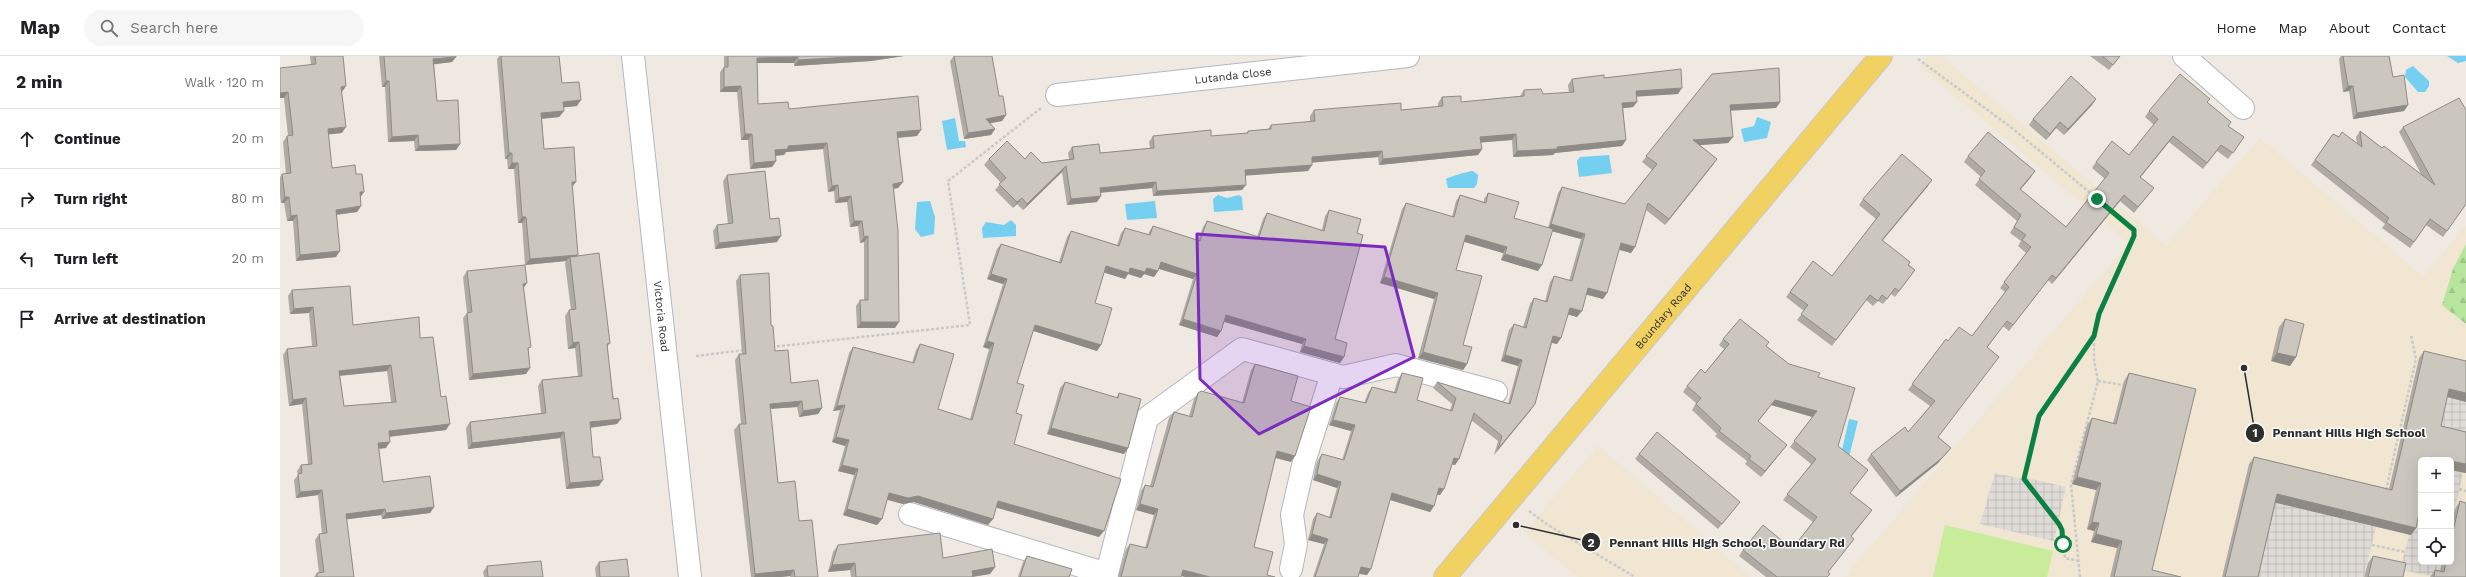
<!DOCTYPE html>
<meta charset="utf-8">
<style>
body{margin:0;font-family:"Work Sans",sans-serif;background:#f6f6f6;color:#202124}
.controls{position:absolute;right:12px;bottom:12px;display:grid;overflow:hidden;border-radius:6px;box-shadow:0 4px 16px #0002}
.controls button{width:36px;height:36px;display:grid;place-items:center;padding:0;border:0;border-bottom:1px solid #e0e0e0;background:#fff;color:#202124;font:20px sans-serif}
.stop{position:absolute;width:12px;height:12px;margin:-9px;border:3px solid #0b8043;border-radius:50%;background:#fff}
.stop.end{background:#0b8043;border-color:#fff;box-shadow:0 1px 4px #0008}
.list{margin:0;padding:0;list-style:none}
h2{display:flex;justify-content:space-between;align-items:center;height:52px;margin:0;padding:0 16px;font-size:17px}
h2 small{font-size:13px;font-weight:400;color:#757577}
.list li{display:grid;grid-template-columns:26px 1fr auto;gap:12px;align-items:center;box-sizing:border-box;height:60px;padding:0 16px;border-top:1px solid #e0e0e0}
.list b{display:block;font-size:15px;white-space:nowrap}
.list em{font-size:13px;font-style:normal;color:#757577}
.icon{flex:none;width:22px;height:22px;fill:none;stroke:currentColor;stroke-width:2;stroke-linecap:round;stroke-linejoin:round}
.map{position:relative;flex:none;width:2186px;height:521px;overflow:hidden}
header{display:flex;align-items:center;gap:24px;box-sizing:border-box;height:56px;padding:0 20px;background:#fff;border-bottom:1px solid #e0e0e0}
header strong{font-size:19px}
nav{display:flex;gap:22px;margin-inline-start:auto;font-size:14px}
.search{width:280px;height:36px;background:#f6f6f6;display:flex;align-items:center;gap:10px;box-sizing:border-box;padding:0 14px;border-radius:22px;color:#757577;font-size:15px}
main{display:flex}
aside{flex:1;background:#fff}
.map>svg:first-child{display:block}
.education{fill:#f0e6d1;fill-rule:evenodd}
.forest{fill:url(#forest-firs)}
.pitch{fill:#c9ec9a}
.plaza{fill:url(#plaza-grid)}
.water{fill:#75cff0}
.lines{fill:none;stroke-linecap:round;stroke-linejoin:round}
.minor-casing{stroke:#b4b7c1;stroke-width:24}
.major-casing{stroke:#c9c9c9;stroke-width:24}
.path{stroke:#c9c9c9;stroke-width:2.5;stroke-dasharray:3 2;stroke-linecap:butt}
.minor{stroke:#fff;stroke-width:22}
.major{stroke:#f2d163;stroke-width:22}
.wall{fill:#afaba4;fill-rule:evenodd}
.shaded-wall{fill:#8e8b86}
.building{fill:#cbc7bf;stroke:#8e8b86;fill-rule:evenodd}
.route{stroke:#0b8043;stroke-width:5}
.marked{fill:#7b2cbf;fill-opacity:0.2;stroke:#7b2cbf;stroke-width:3;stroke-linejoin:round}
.labels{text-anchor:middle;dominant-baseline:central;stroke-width:3;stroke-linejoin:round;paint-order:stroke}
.street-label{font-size:11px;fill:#2e2e2e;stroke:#fff}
.leader{fill:none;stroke:#2e2e2e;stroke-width:1.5}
.callout-dot{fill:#2e2e2e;stroke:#fff;stroke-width:1.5}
.mark-label{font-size:12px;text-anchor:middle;font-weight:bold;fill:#fff}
.callout-label{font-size:12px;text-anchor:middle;font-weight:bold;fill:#2e2e2e;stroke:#fff;stroke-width:3;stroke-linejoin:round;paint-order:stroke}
</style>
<header>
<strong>Map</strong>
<div class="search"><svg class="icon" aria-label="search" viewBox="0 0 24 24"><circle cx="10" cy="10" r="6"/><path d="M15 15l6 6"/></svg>Search here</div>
<nav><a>Home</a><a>Map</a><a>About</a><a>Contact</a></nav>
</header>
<main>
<aside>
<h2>2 min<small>Walk · 120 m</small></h2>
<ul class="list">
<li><svg class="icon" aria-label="ahead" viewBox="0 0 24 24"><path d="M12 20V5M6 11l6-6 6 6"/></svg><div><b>Continue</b></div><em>20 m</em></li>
<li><svg class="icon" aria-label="right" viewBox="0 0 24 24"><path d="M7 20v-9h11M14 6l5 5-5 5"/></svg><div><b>Turn right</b></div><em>80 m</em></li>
<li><svg class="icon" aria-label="left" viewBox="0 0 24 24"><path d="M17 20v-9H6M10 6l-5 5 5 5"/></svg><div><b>Turn left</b></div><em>20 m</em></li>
<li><svg class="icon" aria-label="arrive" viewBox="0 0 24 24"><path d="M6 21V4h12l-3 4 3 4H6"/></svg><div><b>Arrive at destination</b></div></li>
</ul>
</aside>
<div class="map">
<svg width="2186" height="521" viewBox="0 0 2186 521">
<defs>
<pattern id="forest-firs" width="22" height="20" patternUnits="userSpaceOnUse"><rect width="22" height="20" fill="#b6e59e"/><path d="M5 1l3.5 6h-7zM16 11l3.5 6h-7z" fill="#9dc588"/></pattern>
<pattern id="plaza-grid" width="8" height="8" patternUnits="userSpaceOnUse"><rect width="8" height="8" fill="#dfdcd8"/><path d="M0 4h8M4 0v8" fill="none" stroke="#c0bdba"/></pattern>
</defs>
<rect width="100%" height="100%" fill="#efe9e1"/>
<g class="education">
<path d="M1648 0H1661L1886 190 1980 82 2143 221 2186 170V521H1565L1849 187 1641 11ZM2141 404H2171V506H2141Z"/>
<polygon points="1318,390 1470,521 1298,521 1245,476"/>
</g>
<polygon class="forest" points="2186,188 2186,268 2162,249 2173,213"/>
<polygon class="pitch" points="1665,469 1773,495 1767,521 1653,521"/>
<g class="plaza">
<polygon points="2164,340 2186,346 2186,384 2156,377"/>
<polygon points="2171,413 2183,416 2171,469"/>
<polygon points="1715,417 1743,423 1744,421 1786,431 1774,485 1700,468"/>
<polygon points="2141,434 2141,506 2162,506 2159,521 2120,514"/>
<polygon points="1992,446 2096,471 2084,521 1974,521"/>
</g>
<g class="water">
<polygon points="2167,0 2186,0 2186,5 2178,7"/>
<polygon points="2133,10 2149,25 2149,30 2145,36 2138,36 2125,21 2126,14"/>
<polygon points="1477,61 1491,66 1487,82 1464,86 1461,73 1474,70"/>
<polygon points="675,62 679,85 685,85 686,91 667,94 662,65"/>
<polygon points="1329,99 1332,117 1299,121 1297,105 1300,101"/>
<path d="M1193 115 1198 119 1197 128 1194 132H1168L1166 123C1169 121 1189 115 1193 115Z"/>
<polygon points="938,139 947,142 959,139 962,141 963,154 934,156 933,143"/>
<polygon points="650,145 655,161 654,178 641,181 635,173 637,146"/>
<polygon points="875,145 877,162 847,164 845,148"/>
<polygon points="731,164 736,169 736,180 703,182 702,172 706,166 724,169"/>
<polygon points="1569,363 1578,365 1568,405 1560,403"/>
</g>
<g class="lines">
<g class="minor-casing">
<g id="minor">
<path id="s1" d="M353 0 410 521"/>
<polyline points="1904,0 1963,52"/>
<path id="s2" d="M777 39 1128 0"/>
<polyline points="630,458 827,518"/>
<polyline points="1011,513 1016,488 1012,459 1024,406 1052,318"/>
<polyline points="826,521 867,362 962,293 1063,321 1116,309 1216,336"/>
</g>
</g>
<g class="major-casing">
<g id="major">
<path id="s3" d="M1165 521 1601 0"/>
</g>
</g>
<g class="path">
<polyline points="1638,3 1732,72 1814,140"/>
<polyline points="492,291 690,269 668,125 761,52"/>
<polyline points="416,300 465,294"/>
<polyline points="1818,325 1843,329"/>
<polyline points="2179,433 2186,435"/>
<polyline points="2106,434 2136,303 2131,279"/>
<polyline points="1249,455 1268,469 1355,521"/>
<polyline points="2092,489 2125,496"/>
<polyline points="1799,505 1785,502 1782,474 1744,423 1759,360 1814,280"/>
<polyline points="1800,521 1791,428 1818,325 1814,304 1814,279 1819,258 1854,180 1854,174 1830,154"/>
</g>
<use href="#minor" class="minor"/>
<use href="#major" class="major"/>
</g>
<g class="wall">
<polygon points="30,0 63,0 62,36 62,77 48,78 52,112 80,141 81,150 77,156 57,159 56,201 16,205 13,165 7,165 4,147 1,147 0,139 0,121 2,118 6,118 3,86 7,80 8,80 4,42 0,42 31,9"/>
<polygon points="99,0 176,0 172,6 154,8 157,45 180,88 176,94 135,95 134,85 108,86 105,31 102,31"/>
<polygon points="219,0 279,0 282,27 297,50 283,51 284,55 279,61 262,63 264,93 292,131 297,200 330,287 327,291 337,368 310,372 313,401 319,430 286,433 280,382 188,393 186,372 190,366 261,357 258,330 262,324 298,320 295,292 288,293 285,260 289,254 291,254 285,207 286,205 245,209 242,167 238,167 234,113 228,113 227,103 225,103 217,3"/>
<polygon points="444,0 624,0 591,5 514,10 514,7 477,7 478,48 509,53 641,74 637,80 618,82 623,126 618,132 614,133 615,272 577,272 576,250 580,244 584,244 584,186 580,187 578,170 570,171 567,146 555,147 554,135 548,136 543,93 506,96 504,99 496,100 496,105 492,111 470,113 468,84 461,84 457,36 440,36 440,16 444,11"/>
<polygon points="674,0 712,0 719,40 726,59 722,65 710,67 715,73 711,79 684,83 670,5"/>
<polygon points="1810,0 1840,0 1829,14"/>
<polygon points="2061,0 2109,0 2113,21 2128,49 2124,55 2073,63 2069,35 2063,36 2059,3"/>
<polygon points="1432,18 1500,46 1496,52 1451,54 1453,81 1448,87 1420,89 1437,103 1385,169 1366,154 1355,191 1351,197 1339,194 1327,237 1323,243 1306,238 1297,261 1288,258 1277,288 1272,287 1255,348 1214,399 1218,385 1191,364 1179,403 1175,409 1172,408 1164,433 1160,439 1157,438 1154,450 1150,456 1110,444 1087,519 1079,518 1078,521 1033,521 1044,488 1028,484 1033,463 1037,457 1049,461 1057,432 1033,424 1036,409 1038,404 1042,398 1062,404 1071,375 1049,369 1056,347 1060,341 1084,347 1088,337 1092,331 1114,336 1118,323 1122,317 1137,344 1170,354 1172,348 1153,332 1157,326 1228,348 1238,310 1221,305 1229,274 1234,268 1243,271 1250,248 1254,242 1265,245 1270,226 1274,220 1289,225 1301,183 1272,175 1258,215 1221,204 1223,197 1184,186 1176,214 1183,289 1187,308 1183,314 1138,302 1154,243 1100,227 1122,153 1126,147 1172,161 1176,145 1180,139 1204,146 1204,143 1208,137 1234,162 1268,172 1278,137 1282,131 1345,148 1372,114 1362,106"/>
<polygon points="1324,22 1398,38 1356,40 1357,46 1353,51 1343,52 1346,84 1342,90 1275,97 1273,99 1233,101 1232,84 1201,86 1202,93 1198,99 1099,109 1098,101 1032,106 1032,109 1028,115 966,119 962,134 873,140 872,132 820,137 821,140 817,146 787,149 782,116 743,154 737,148 733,152 715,134 721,127 704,109 709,103 745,103 762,107 789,103 788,97 792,91 820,97 870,92 869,86 873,80 931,80 966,78 968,75 988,73 991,69 1030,66 1030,60 1034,54 1121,54 1158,51 1158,47 1162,41 1181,46 1240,40 1244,34 1263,38 1289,37 1288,29 1292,23"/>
<polygon points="1930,43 1927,46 1948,70 1964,81 1948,103 1937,95 1923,113 1889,86 1860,121 1874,132 1854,157 1840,145 1772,228 1768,224 1729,275 1723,270 1707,292 1658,381 1671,392 1658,407 1616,441 1587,404 1591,398 1628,376 1650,350 1628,334 1666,283 1668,285 1692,280 1725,236 1720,232 1746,197 1738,190 1741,185 1730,177 1737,165 1695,129 1701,121 1684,106 1688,100 1751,121 1740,134 1786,171 1825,123 1812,112 1816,106 1849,99 1874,69 1865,61 1869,55"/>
<polygon points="1812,49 1784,79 1776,72 1766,84 1749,69 1753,63"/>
<polygon points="2123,71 2186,148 2163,181 2146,169 2130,192 2102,172 2105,168 2031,109 2053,78 2077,87 2076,81 2080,75 2102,92 2142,120 2119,76"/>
<polygon points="447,119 490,163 497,186 435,193 433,175 437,169 448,168 443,125"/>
<polygon points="1648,130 1602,184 1635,214 1615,241 1611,238 1603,248 1598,245 1593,250 1586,244 1552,290 1517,264 1524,255 1506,241 1533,205 1552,220 1596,163 1579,149 1583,143"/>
<polygon points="1049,154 1077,177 1055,283 1064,301 1060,307 1020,296 1022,288 944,266 941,275 937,281 899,269 913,223 879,213 874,221 864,218 861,222 848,218 845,223 824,216 815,247 817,295 753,275 737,327 736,357 734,388 819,481 716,451 713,463 708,469 634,446 623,448 607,443 602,463 597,469 563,459 574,419 558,415 565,390 552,386 560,354 553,355 569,297 573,291 632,307 636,294 640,288 658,353 690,363 709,293 703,291 723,228 707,223 717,193 721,188 779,206 787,181 791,175 837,189 841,177 845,172 868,179 869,176 873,170 918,185 923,171 927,165 977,181 983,163 987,157 1042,174 1045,160"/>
<polygon points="187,215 244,233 250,312 246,318 189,324 183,262 187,257 183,221"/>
<polygon points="460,219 491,269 495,295 511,327 542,352 538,358 519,361 517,351 490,353 498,427 519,465 538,521 510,521 510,520 501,521 471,521 454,374 459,368 461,368 455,304 459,298 462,298 456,225"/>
<path d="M12 234 73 269 140 282 161 341 166 374 109 381 106 392 99 393 103 426 154 451 150 457 102 463 101 459 66 463 74 521H34L37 517H39L35 484 39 478H42L38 439 16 442 14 424 18 419 17 415 21 409 28 408 22 348 9 350 3 299 7 293 32 290 29 257 10 258 8 240ZM107 315 111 346 64 350 60 320Z"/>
<polygon points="2005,263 2016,301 2010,310 1991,305 1999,271"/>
<polygon points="1443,283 1486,290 1509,308 1538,321 1558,390 1588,414 1570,437 1592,454 1571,481 1574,483 1548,516 1548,521 1486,521 1459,500 1463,494 1512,493 1533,466 1503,444 1531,408 1510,391 1532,361 1491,349 1478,366 1503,394 1481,421 1465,408 1467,405 1435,380 1437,378 1412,354 1416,347 1403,336 1407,330 1425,317 1444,293 1439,289"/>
<polygon points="2144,295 2186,346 2167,341 2161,370 2186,376 2186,417 2171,414 2171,404 2141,404 2131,479 1996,446 1978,521 1942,521 1969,408 1974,401 2109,433 2139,302"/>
<polygon points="975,308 1011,345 1011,406 995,402 974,491 987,519 995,521 905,521 901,520 901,521 838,521 846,493 850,488 865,492 874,459 856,454 861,435 865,429 870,430 889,362 894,356 909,360 914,343 918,337 962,347 971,314"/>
<polygon points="1849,317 1872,514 1901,521 1830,521 1837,492 1811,486 1814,475 1807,473 1816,434 1792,428 1807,369 1812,362 1833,367 1844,325"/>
<polygon points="785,326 836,342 839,337 848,392 844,398 767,378 780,332"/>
<polygon points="1359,398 1456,451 1438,473 1355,403"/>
<polygon points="2180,445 2186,521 2150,521 2155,514 2160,515 2162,506 2171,506 2171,469 2175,453"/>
<polygon points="558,489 663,502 715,511 710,518 693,521 571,521 570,514 548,516 553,496"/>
<polygon points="747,500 789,521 738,521 743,506"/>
<polygon points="2093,500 2123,521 2084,521 2088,507"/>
<polygon points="319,506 349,521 316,521 315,512"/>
<polygon points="207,510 263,521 204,521 203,516"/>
</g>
<g class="shaded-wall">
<polygon points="584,0 624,0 591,5 514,10 518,4"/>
<polygon points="176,1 172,6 149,9 153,3"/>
<polygon points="518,1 514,7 473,7 477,2"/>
<polygon points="106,25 109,25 105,31 102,31"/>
<polygon points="66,30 62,36 61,31"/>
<polygon points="461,30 457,36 440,36 444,31"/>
<polygon points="2068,30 2073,30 2069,35 2063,36"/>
<polygon points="1402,32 1398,38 1352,41 1356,35"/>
<polygon points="8,36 4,42 0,42 0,37"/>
<polygon points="1816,43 1812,49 1784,79 1788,73"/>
<polygon points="301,44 297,50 279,52 283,46"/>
<polygon points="1357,46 1353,51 1338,53 1342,47"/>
<polygon points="1500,46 1496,52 1446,55 1450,49"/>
<polygon points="2128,49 2124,55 2073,63 2077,57"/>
<polygon points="284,55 279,61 257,63 261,57"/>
<polygon points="726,59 722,65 701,69 706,63"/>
<polygon points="1780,66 1776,72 1766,84 1770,78"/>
<polygon points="66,71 62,77 44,79 48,73"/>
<polygon points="715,73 711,79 684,83 688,77"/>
<polygon points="641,74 637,80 613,82 617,76"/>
<polygon points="465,78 472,78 468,84 461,84"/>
<polygon points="1236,78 1232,84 1196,87 1200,81"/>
<polygon points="138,79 134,85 108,86 112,81"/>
<polygon points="1893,80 1889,86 1856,127 1860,121"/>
<polygon points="1453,81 1448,87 1409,90 1413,84"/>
<polygon points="1346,84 1342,90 1275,97 1273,99 1233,101 1237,95"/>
<polygon points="547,87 543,93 506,96 504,99 491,100 495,94 508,90"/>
<polygon points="180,88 176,94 135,95 139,90"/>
<polygon points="1202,93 1198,99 1099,109 1103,103"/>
<polygon points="1102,95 1098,101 1028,107 1032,101"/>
<polygon points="229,97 232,97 227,103 225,103"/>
<polygon points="1437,103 1433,109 1385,169 1389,163"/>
<polygon points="496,105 492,111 470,113 474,107"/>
<polygon points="232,107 238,107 234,113 228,113"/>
<polygon points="1032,109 1028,115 961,120 965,114"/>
<polygon points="786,110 782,116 743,154 747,148"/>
<polygon points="1755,115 1751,121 1736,139 1740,133"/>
<polygon points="1652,124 1648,130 1598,190 1602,184"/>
<polygon points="292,126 296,126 292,131"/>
<polygon points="623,126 618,132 609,133 613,128"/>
<polygon points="876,126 872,132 815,137 820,132"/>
<polygon points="558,129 554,135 548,136 552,130"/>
<polygon points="966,129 962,134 873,140 877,135"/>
<polygon points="80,136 84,136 80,142"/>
<polygon points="1844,139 1840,145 1772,228 1776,222"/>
<polygon points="571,140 567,146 555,147 559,142"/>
<polygon points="821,140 817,146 787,149 791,143"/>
<polygon points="5,141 9,141 4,147 1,147"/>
<polygon points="742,142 737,148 733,152 737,146"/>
<polygon points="81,150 77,156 52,159 56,154"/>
<polygon points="17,159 13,165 7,165 11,160"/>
<polygon points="242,161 246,161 242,167 238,167"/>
<polygon points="574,165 582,165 578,170 570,171"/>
<polygon points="1271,168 1305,178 1301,183 1267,174"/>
<polygon points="1186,179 1227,191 1223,197 1182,185"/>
<polygon points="501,180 497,186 435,193 439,187"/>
<polygon points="588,180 584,186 580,187 584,181"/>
<polygon points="1341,187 1355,191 1351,197 1337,193"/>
<polygon points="60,195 56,201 16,205 20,199"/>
<polygon points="1225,198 1262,209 1258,215 1221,204"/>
<polygon points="298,199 294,205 290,201 286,205 245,209 250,203"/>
<polygon points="881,206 917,218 913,223 876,212"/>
<polygon points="826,210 867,212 878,215 874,221 864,218 861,222 848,218 845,223 822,216"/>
<polygon points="711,218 727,223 723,228 707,223"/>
<polygon points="1104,221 1158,237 1154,243 1100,227"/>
<polygon points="247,227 243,233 243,228"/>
<polygon points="1308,232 1327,237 1323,243 1304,238"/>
<polygon points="33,251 29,257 10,258 14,253"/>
<polygon points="1290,252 1302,255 1297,261 1286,258"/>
<polygon points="946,259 1026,283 1022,288 942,265"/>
<polygon points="903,263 941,275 937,281 899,269"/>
<polygon points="581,266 619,266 615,272 577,272"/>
<polygon points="755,269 821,289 817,295 751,274"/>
<polygon points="1273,280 1281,282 1277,288 1269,286"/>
<polygon points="707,285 714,287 709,293 703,291"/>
<polygon points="299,286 295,292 288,293 293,287"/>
<polygon points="1024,290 1064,301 1060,307 1020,296"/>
<polygon points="1143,296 1187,308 1183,314 1138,302"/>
<polygon points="1997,297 2016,301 2010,310 1991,305"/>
<polygon points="1225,299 1242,304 1238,310 1221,305"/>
<polygon points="111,309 107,315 55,320 59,315"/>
<polygon points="250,312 246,318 189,324 193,318"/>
<polygon points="2169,333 2186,337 2186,346 2164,340"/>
<polygon points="26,342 22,348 9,350 13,344"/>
<polygon points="1495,344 1537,355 1533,361 1491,349 1474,371"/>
<polygon points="522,345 517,351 486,353 490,348"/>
<polygon points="1255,348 1251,354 1214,399 1218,393"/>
<polygon points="565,349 560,354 553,355 557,350"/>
<polygon points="542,352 538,358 519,361 523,355"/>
<polygon points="341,363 337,368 306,372 310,366"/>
<polygon points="1053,364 1075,369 1071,375 1049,369"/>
<polygon points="170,368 166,374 105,381 109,375"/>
<polygon points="771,372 848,392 844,398 767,378"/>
<polygon points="284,376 280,382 188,393 192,387"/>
<polygon points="556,381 569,384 565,390 552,386"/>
<polygon points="110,386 106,392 94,393 98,387"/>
<polygon points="1507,389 1503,394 1481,421 1485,415"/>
<polygon points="1671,392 1658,407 1616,441 1620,435"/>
<polygon points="997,395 1015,400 1011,406 993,401"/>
<polygon points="2151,401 2166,404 2149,404"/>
<polygon points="1174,402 1179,403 1175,409 1170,408"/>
<polygon points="2171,405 2186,408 2186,417 2171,414"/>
<polygon points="562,409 578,413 574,419 558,415"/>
<polygon points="1037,418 1061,426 1057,432 1033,424"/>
<polygon points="1797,421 1821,427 1816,434 1792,428"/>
<polygon points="323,424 319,430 286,433 290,427"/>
<polygon points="1159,432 1164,433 1160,439 1155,438"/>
<polygon points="42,434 38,439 16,442 20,436"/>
<polygon points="609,437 638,440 713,463 708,469 634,446 623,448 604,443"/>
<polygon points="1112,437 1154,450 1150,456 1107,443"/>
<polygon points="1997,438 2136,472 2131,479 1992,446"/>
<polygon points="718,445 824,475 819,481 714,451"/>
<polygon points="860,448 878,453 874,459 856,454"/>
<polygon points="154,451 150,457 102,463 106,457"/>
<polygon points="105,453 101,459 62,464 66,458"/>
<polygon points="567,453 602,463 597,469 563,459"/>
<polygon points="1812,466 1819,467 1814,475 1807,473"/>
<polygon points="1032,478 1048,483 1044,488 1028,484"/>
<polygon points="1816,478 1842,485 1837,492 1811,486"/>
<polygon points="575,507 570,514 548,516 552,509"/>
<polygon points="715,511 710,518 690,521 692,515"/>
<polygon points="1081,511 1091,513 1087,519 1077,517"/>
<polygon points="514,514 510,520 501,521 474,521 475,518"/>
<polygon points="903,514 930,521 905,521 899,519"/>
</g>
<g class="building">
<polygon points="35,0 63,0 66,30 61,31 66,71 48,73 52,112 75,109 76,118 82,118 84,136 80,136 81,150 56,154 60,195 20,199 17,159 11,160 9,141 5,141 2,118 11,117 7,80 13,79 8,36 0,37 0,12 36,8"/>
<polygon points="104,0 176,0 176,1 153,3 157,45 178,44 180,88 139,90 138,79 112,81 109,25 106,25"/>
<polygon points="221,0 279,0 282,27 299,26 301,44 283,46 284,55 261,57 264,93 294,91 296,126 292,126 298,199 250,203 246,161 242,161 238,107 232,107 232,97 229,97"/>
<polygon points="448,0 584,0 518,4 518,1 477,2 478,48 508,46 509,53 638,40 641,74 617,76 623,126 613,128 618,175 619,266 581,266 580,244 588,244 588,180 584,181 582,165 574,165 571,140 559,142 558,129 552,130 547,87 508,90 508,93 495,94 496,105 474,107 472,78 465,78 461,30 444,31 444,11 448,11"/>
<polygon points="674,0 712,0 719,40 723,40 726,59 706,63 715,73 688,77"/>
<polygon points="1822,0 1840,0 1833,9"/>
<polygon points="2063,0 2109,0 2113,21 2124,19 2128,49 2077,57 2073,30 2068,30"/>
<polygon points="1499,12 1500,46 1450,49 1453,81 1413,84 1437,103 1389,163 1368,147 1355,191 1341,187 1327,237 1308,232 1302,255 1290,252 1281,282 1273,280 1255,348 1218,393 1222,380 1194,357 1179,403 1174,402 1164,433 1159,432 1154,450 1112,437 1091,513 1081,511 1078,521 1035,521 1048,483 1032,478 1037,457 1051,462 1061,426 1037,418 1040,403 1042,398 1064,404 1075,369 1053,364 1060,341 1086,347 1092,331 1116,337 1122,317 1143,322 1137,344 1172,355 1176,342 1157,326 1230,348 1242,304 1225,299 1234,268 1246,272 1254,242 1267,246 1274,220 1292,225 1305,178 1271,168 1282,131 1345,148 1377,108 1366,100 1432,18"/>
<polygon points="1401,13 1402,32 1356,35 1357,46 1342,47 1346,84 1277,91 1277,93 1237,95 1236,78 1200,81 1202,93 1103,103 1102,95 1032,101 1032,109 965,114 966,129 877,135 876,126 820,132 821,140 791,143 786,110 747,148 742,142 737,146 719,128 726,122 709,103 727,85 745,103 751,96 762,107 794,103 792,91 819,88 820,97 874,92 873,80 931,74 931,80 968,77 968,75 991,73 991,69 1035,65 1034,54 1121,47 1121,54 1163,50 1162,41 1181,40 1181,46 1244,40 1244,34 1261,33 1263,38 1294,36 1292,23 1324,19 1324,22"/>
<polygon points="1900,18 1930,43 1927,46 1951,66 1948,70 1964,81 1953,97 1941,89 1927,107 1893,80 1860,121 1874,132 1858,151 1844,139 1776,222 1772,219 1733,269 1727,265 1707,291 1719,301 1658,381 1671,392 1662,402 1620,435 1591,398 1625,371 1628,376 1655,345 1632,328 1666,283 1668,285 1679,271 1692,280 1729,231 1724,226 1751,191 1742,184 1746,179 1734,171 1741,159 1699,123 1705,115 1688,100 1708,76 1755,115 1740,133 1786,171 1829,117 1816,106 1832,85 1849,99 1878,63 1869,55"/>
<polygon points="1791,20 1816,43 1788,73 1780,66 1770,78 1753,63"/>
<polygon points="2179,42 2186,54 2186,148 2167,175 2150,163 2134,186 2106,166 2109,162 2035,104 2053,78 2059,81 2062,76 2082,91 2080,75 2102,92 2104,90 2155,129 2123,71"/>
<polygon points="1622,98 1652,124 1602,184 1630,206 1628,209 1635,214 1619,235 1615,232 1607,243 1602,239 1598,245 1590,239 1556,284 1521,258 1528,249 1510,236 1533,205 1552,220 1600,158 1583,143"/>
<polygon points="485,115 490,163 499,162 501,180 439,187 437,169 453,167 447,119"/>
<polygon points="1208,137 1239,146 1234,162 1273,173 1262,209 1225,198 1227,191 1186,179 1176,214 1202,220 1183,289 1192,291 1187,308 1143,296 1158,237 1104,221 1126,147 1174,161 1180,139 1206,147"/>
<polygon points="1049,154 1081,163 1077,177 1083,179 1055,283 1067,287 1064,301 1024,290 1026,283 946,259 941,275 903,263 917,218 881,206 878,215 867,212 865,216 850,212 849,217 826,210 815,247 832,252 821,289 755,269 737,327 744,329 736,357 742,359 734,388 841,423 824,475 718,445 713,463 638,440 628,442 609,437 602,463 567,453 578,413 562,409 569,384 556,381 565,349 557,350 573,291 634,307 640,288 674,298 658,353 692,364 714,287 707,285 727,223 711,218 721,188 781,207 791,175 839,190 845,172 870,179 873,170 920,185 927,165 979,181 987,157 1044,175"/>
<polygon points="319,197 330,287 327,288 333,343 338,342 341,363 310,366 313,401 320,401 323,424 290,427 284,376 192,387 190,366 266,357 262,324 302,320 299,286 293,287 289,254 296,253 290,201"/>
<polygon points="245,209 247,227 243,228 251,291 248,292 250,312 193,318 187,257 192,256 187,215"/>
<polygon points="489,217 491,269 493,270 495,295 508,294 511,327 538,324 542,352 523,355 522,345 490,348 498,427 515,425 519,465 532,464 538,521 515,521 514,514 475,518 459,368 466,368 459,298 466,298 460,219"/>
<path d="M70 230 73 269 139 261 140 282 153 281 161 341 166 340 170 368 109 375 110 386 98 387 103 426 150 420 154 451 106 457 105 453 66 458 74 521H37V517L44 516 39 478 47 477 42 434 20 436 18 418 22 417 21 409 32 408 26 342 13 344 7 293 37 290 33 251 14 253 12 234ZM111 309 116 346 64 350 59 315Z"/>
<polygon points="1460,263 1489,286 1486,290 1509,308 1540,317 1538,321 1575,332 1558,390 1588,414 1570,437 1592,454 1571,480 1574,483 1548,516 1550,518 1547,521 1497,521 1463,494 1483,469 1512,493 1537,461 1507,438 1536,403 1514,385 1537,355 1495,344 1478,365 1507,389 1485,415 1469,403 1471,400 1439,375 1441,372 1416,348 1421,342 1407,330 1421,313 1425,317 1449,288 1443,283"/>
<polygon points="2005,263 2024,268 2016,301 1997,297"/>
<polygon points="2144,295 2186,305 2186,337 2169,333 2161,370 2186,376 2186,408 2171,405 2171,404 2166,404 2151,401 2151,404 2141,404 2141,448 2136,472 1997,438 1978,521 1945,521 1974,401 2112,434"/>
<polygon points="975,308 1018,320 1011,345 1031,351 1015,400 997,395 974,491 993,496 987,519 995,521 930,521 903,514 901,521 841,521 850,488 867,492 878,453 860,448 865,429 873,431 894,356 912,361 918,337 921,335 964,347"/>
<polygon points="1849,317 1916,333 1872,514 1901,521 1834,521 1842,485 1816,478 1819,467 1812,466 1821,427 1797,421 1812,362 1836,368"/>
<polygon points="785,326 838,342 839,337 861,343 848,392 771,372"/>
<polygon points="1377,376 1460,446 1442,468 1359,398"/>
<polygon points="2180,445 2186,447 2186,521 2154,521 2155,514 2164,516 2166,506 2171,506 2171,484"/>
<polygon points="660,477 663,502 712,493 715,511 692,515 693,521 576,521 575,507 552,509 558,489"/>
<polygon points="747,500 792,513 789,521 740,521"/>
<polygon points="2093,500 2126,507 2123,521 2088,521"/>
<polygon points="347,503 349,521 320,521 319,506"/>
<polygon points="261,505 263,521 208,521 207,510"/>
</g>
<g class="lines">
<polyline class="route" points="1783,488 1782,474 1779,468 1744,423 1759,360 1814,280 1819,258 1854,180 1854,174 1817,143"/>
</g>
<path class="marked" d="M917 178 1105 191 1134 301 979 378 920 323Z"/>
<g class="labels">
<g class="street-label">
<text stroke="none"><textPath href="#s2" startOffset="177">Lutanda Close</textPath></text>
<text stroke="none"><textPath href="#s3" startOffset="340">Boundary Road</textPath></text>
<text stroke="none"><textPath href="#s1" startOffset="262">Victoria Road</textPath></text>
</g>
</g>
<path class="leader" d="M1964 312L1975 377M1236 469L1311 486"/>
<g class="callout-dot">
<circle cx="1964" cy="312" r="4"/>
<circle cx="1236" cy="469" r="4"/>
<circle cx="1975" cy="377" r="10"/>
<circle cx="1311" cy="486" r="10"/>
</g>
<g class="mark-label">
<text x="1975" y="381">1</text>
<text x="1311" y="491">2</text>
</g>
<g class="callout-label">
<text x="2069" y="381">Pennant Hills High School</text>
<text x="1447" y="491">Pennant Hills High School, Boundary Rd</text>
</g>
</svg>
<div class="controls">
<button>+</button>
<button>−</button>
<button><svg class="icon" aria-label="locate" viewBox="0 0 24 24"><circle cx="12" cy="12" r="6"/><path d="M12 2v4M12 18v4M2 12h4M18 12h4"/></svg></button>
</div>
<div class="stop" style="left:1783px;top:488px"></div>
<div class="stop end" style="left:1817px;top:143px"></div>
</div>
</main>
